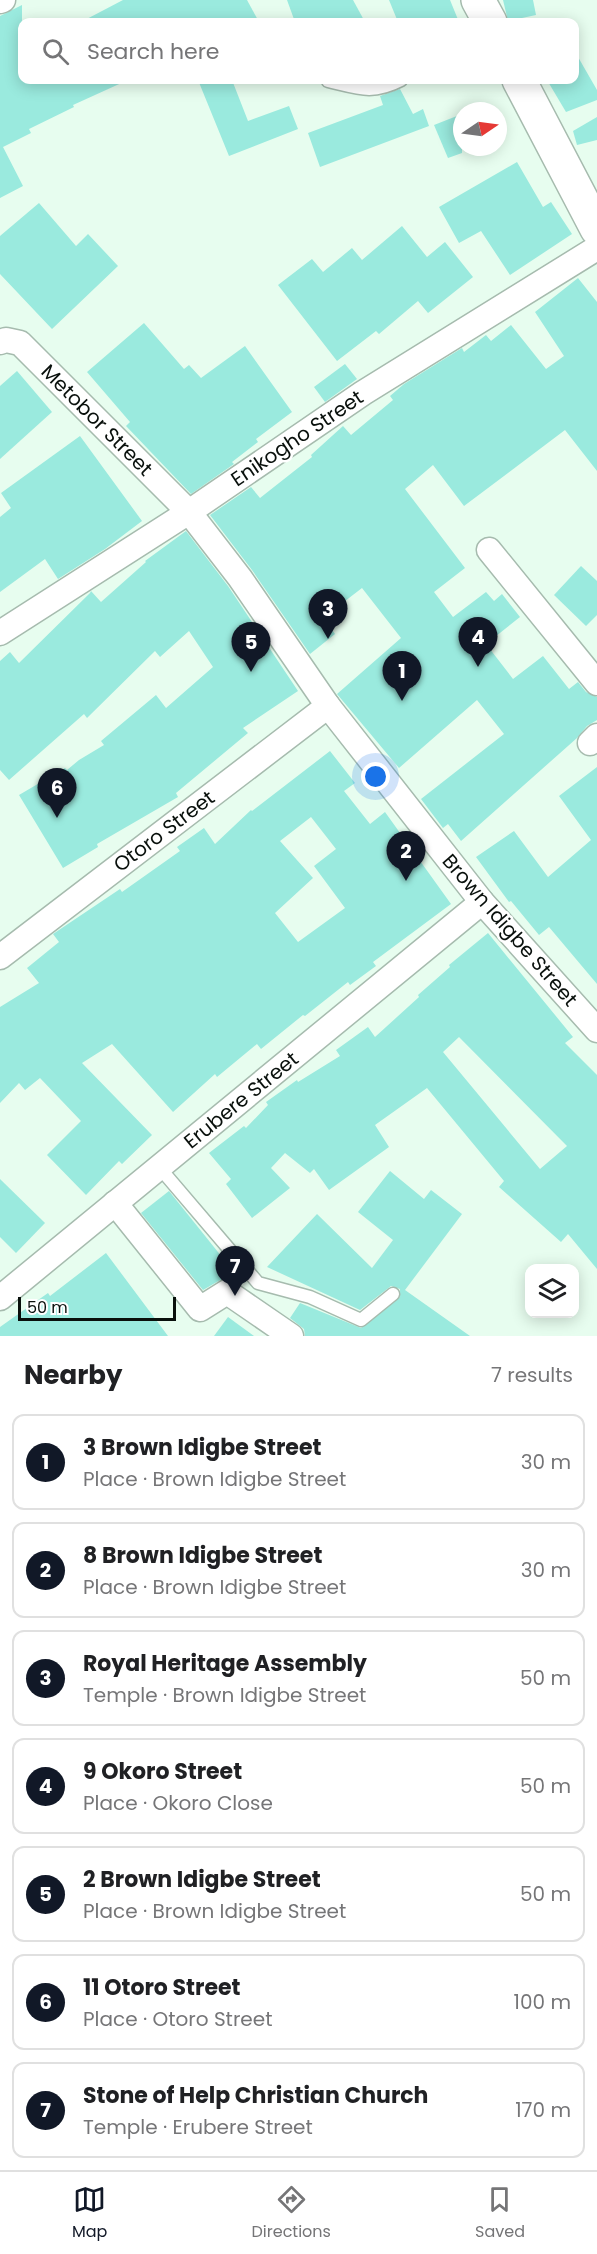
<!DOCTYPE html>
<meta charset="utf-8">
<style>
body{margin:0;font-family:Poppins,sans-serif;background:#f2f2f2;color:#202124}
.controls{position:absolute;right:18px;bottom:18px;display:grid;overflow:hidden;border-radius:12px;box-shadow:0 3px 15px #0003}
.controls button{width:54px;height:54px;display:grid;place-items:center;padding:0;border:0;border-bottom:2px solid #e0e0e0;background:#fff;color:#202124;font:30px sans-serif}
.compass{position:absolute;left:453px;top:102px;width:54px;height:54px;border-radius:50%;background:#fff;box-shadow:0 3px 15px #0003;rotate:77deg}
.scale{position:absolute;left:18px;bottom:15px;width:158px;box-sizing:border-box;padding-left:6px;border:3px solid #09100c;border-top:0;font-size:16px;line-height:21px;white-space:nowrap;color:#09100c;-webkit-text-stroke:4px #fff;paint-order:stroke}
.you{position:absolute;left:376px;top:777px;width:21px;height:21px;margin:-15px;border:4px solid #fff;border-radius:50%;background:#1a73e8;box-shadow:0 0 0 9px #1a73e833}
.badge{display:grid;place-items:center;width:39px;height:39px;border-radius:50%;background:#111827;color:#fff;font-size:20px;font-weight:700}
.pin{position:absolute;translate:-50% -50px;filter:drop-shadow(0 2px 3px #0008)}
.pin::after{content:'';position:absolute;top:32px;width:21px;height:18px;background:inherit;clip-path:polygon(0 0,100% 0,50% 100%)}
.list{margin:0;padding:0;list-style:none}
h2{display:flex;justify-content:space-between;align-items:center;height:78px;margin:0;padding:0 24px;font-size:26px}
h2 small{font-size:20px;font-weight:400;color:#757577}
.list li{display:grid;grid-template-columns:39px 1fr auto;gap:18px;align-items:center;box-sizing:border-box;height:96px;margin:0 12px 12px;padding:0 12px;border:2px solid #e0e0e0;border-radius:12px}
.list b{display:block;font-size:22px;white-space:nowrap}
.list p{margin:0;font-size:20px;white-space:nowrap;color:#757577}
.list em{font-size:20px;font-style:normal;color:#757577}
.icon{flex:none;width:33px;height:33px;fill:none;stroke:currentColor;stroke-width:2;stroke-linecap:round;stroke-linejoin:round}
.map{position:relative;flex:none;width:597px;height:1336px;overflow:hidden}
.search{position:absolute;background:#fff;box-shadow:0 3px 15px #0003;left:18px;right:18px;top:18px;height:66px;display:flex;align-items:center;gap:15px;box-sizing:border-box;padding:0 21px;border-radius:12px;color:#757577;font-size:22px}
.sheet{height:834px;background:#fff}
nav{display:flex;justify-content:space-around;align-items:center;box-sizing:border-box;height:84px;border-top:2px solid #e0e0e0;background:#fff;font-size:16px;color:#757577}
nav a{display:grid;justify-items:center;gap:3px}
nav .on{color:#111827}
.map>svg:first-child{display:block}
.building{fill:#9aeade;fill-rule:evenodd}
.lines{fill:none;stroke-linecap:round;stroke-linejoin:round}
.lane-casing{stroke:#a6bbae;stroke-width:15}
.street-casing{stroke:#a6bbae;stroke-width:27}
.secondary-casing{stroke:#a6bbae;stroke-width:36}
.lane{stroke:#fff;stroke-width:12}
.street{stroke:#fff;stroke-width:24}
.secondary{stroke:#fff;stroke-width:33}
.labels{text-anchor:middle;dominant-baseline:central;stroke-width:5;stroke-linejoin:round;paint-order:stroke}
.street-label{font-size:20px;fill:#09100c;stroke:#fff}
</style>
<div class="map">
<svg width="597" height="1336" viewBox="0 0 597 1336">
<rect width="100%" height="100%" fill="#e7fdef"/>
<g class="building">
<polygon points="123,0 247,0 259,22 81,22"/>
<polygon points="287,0 353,0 365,22 295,22"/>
<polygon points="389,0 450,0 459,22 398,22"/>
<polygon points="503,0 533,0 536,15 508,21"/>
<polygon points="22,5 22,80 128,80 73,105 74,107 29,129 31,133 3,147 23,186 0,198 0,16"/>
<polygon points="574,50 597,90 597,100 566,112 547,80 574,80"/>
<polygon points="198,80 232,80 248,121 289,106 298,129 229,156"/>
<polygon points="400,89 413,114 423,109 429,126 320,167 308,133 383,105 380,96"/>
<polygon points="462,114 462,153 448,158 434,125"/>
<polygon points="597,117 597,140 577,145 573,131"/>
<polygon points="517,162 543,207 551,202 572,234 510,275 481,231 459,243 439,207"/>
<polygon points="39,203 76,246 88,234 118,266 52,329 0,274 0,236"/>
<polygon points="402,226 427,257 445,242 473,277 428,313 418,301 379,334 376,331 337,361 278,285 312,259 323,272 352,248 362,260"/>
<polygon points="578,278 597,302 597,471 565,430 464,506 433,465 405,489 465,568 434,592 453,617 486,592 494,601 502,594 520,617 486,644 513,679 543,656 569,689 578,682 586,692 597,697 597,720 587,726 577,738 461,841 448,824 443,828 421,799 504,734 477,700 399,768 337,694 401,638 362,588 323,618 335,634 310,654 252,570 210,515 251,487 260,498 312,457 311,455 343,426 351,435 393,400 390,396 404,384 462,348 464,352 486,335 491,341 511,325 546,369 564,356 535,312"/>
<polygon points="144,323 184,369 189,365 201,378 245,346 292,412 256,439 258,442 232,462 234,464 191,494 126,426 130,422 87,372"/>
<polygon points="345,364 357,379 325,402 314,387"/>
<polygon points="17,371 52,412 0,459 0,386"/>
<polygon points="80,436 142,521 105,549 58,579 45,559 0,592 0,517 11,508 1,493"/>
<polygon points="186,531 228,586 298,691 243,728 248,733 176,793 178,797 97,844 98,847 63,868 19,795 65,768 67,770 79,760 104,745 101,741 156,695 166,708 213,667 189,631 160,657 155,651 87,718 84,714 9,780 0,770 0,661 10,652 19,663 90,593 91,591 101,602 146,562 145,561"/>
<polygon points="581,566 597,581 597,615 586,626 554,595"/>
<path d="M330 751 355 783 344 791 370 824 385 812 451 904 373 962 376 966 350 985 348 982 305 1016 303 1015 261 1049 257 1044 217 1077 215 1074 173 1112 112 1044 82 1063 152 1135 122 1164 119 1161 86 1195 47 1155 81 1121 40 1078 25 1090 19 1083 0 1103V1007L39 983 27 968 59 942 53 934 120 889 122 892 180 851 177 847 204 828 215 844 251 810 252 811ZM311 817 336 849 314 866 345 908 298 942 275 913 313 878 280 841Z"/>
<polygon points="597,767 597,984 549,927 539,935 511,901 509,902 476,857 514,831 548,877 591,840 559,796"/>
<path d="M488 933 573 1037 565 1043 597 1075V1269L568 1234 561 1242 499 1187 504 1181 427 1088 375 1125 389 1147 329 1190 314 1169 310 1173 285 1153 271 1168 290 1188 252 1218 226 1184 231 1179 209 1153 244 1126 246 1128 268 1105 266 1102 297 1080 298 1082 340 1056 336 1050 368 1027 375 1037 419 997 418 995 450 967 449 965ZM459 1037 567 1146 540 1169 443 1052Z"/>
<polygon points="390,1171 424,1199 431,1190 462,1214 405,1290 470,1336 305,1336 304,1329 290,1318 300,1303 361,1328 400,1297 400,1289 391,1286 360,1310 267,1267 317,1214 372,1268 393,1240 358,1212"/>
<polygon points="0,1179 45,1223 16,1253 0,1237"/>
<polygon points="169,1191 234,1272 203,1290 141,1213"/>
<polygon points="106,1253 168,1336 0,1336 0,1327 48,1293 50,1296"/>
<polygon points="228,1317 254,1336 214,1336"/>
</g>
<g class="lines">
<g class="lane-casing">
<g id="lane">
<path d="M328 81C358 88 372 95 401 80"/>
<polyline points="159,1167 258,1283 310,1297 361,1320 393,1294"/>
</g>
</g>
<g class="street-casing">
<g id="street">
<polyline points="0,1 3,0"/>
<polyline points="0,342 6,340 20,343 189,512 240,578 328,706 482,902 597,1030"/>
<polyline points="489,550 597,683"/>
<polyline points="0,633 189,512 363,393 597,248"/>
<polyline points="590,743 597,736"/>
<polyline points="0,957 328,706"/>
<polyline points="115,1203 200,1309 227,1292 291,1336"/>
<polyline points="0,1298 482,902"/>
</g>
</g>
<g class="secondary-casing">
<g id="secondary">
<polyline points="478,0 490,22"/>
<polyline points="519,80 597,229"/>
</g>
</g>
<use href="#lane" class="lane"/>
<use href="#street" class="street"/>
<use href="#secondary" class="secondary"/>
</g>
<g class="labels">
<g class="street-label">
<text transform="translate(97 420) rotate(45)">Metobor Street</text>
<text transform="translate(297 438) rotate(-34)">Enikogho Street</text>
<text transform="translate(164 831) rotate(-37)">Otoro Street</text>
<text transform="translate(510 930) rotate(49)">Brown Idigbe Street</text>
<text transform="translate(241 1100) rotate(-39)">Erubere Street</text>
</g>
</g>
</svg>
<div class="controls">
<button><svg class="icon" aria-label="layers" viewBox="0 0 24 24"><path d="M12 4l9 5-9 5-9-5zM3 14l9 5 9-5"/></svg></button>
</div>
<svg class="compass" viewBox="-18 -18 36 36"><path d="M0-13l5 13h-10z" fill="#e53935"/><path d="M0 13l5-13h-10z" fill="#757577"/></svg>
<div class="scale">50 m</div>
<div class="you"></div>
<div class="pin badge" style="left:402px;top:701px">1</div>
<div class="pin badge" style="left:406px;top:881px">2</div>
<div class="pin badge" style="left:328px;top:639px">3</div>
<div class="pin badge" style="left:478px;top:667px">4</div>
<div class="pin badge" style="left:251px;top:672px">5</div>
<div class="pin badge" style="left:57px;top:818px">6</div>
<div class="pin badge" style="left:235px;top:1296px">7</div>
<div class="search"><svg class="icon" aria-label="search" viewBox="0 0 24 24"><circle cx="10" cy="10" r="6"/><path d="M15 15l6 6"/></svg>Search here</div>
</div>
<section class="sheet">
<h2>Nearby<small>7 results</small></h2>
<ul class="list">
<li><span class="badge">1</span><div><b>3 Brown Idigbe Street</b><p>Place · Brown Idigbe Street</p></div><em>30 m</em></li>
<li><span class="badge">2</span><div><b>8 Brown Idigbe Street</b><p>Place · Brown Idigbe Street</p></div><em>30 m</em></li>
<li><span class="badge">3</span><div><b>Royal Heritage Assembly</b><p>Temple · Brown Idigbe Street</p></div><em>50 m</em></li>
<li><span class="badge">4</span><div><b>9 Okoro Street</b><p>Place · Okoro Close</p></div><em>50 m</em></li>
<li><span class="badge">5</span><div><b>2 Brown Idigbe Street</b><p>Place · Brown Idigbe Street</p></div><em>50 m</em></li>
<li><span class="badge">6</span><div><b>11 Otoro Street</b><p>Place · Otoro Street</p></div><em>100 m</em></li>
<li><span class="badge">7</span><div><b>Stone of Help Christian Church</b><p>Temple · Erubere Street</p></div><em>170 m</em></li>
</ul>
</section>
<nav>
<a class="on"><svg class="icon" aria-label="map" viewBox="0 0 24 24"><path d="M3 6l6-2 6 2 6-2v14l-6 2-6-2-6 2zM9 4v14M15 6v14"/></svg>Map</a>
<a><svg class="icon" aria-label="directions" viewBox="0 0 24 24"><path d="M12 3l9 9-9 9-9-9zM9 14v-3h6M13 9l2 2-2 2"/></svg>Directions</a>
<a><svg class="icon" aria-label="saved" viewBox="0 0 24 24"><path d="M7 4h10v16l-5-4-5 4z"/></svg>Saved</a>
</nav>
